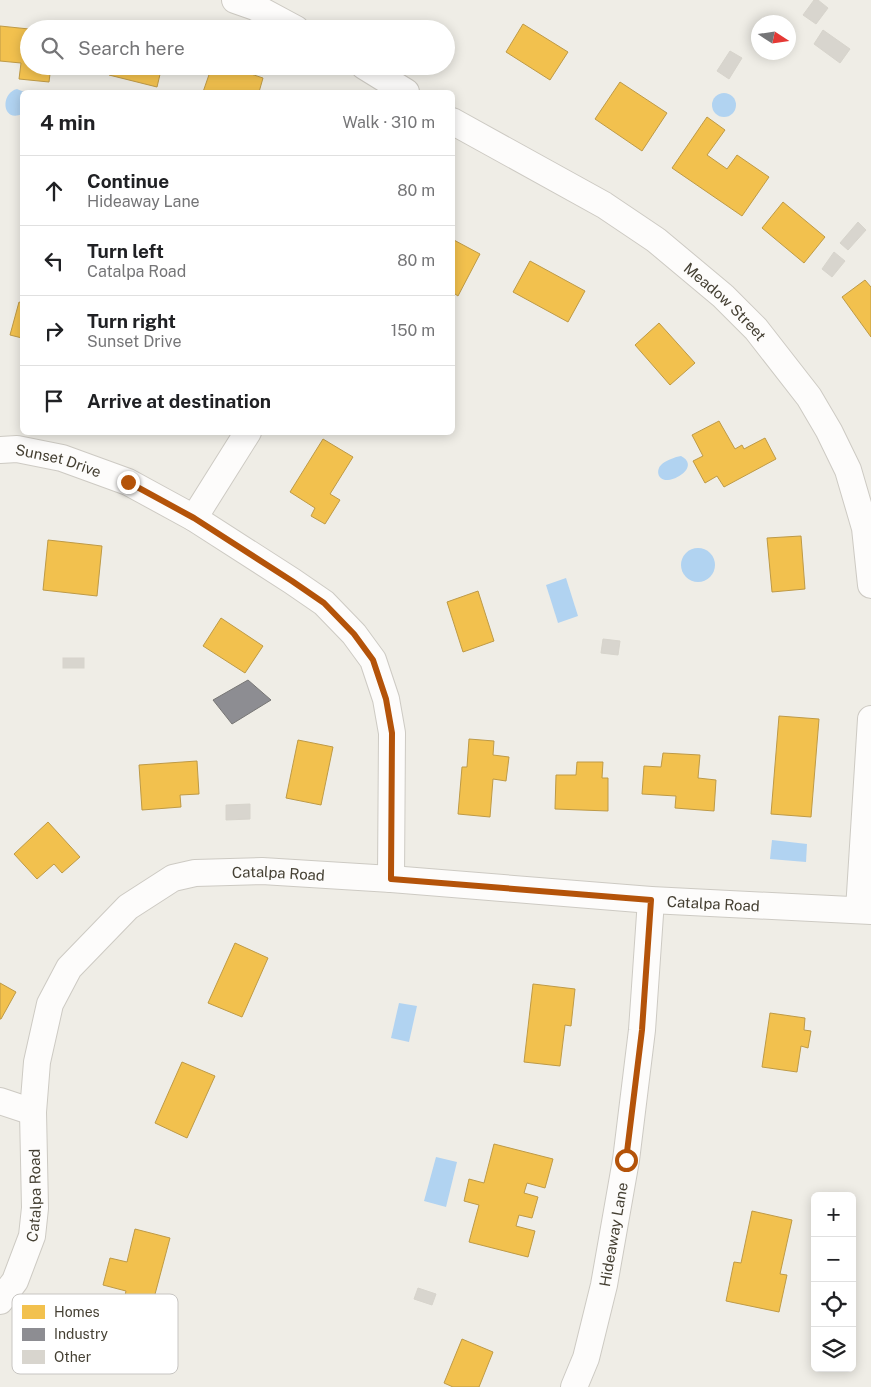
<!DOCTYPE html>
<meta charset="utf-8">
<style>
body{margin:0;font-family:"Public Sans",sans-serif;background:#f2f2f2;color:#202124}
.controls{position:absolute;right:15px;bottom:15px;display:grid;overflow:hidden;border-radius:8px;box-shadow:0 2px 12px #0003}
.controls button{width:45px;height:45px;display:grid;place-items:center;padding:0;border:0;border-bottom:1px solid #e0e0e0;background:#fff;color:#202124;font:25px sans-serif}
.compass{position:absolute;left:751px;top:15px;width:45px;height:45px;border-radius:50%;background:#fff;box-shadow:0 2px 12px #0003;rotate:102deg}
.stop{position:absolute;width:15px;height:15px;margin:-11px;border:4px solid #b45309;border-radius:50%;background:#fff}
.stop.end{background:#b45309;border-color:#fff;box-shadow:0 1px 5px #0008}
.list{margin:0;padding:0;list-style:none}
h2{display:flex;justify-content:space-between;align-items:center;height:65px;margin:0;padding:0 20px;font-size:21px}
h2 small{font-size:16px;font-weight:400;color:#757577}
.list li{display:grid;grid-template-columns:32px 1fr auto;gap:15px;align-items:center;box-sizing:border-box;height:70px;padding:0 20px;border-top:1px solid #e0e0e0}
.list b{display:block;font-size:19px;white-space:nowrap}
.list p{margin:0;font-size:16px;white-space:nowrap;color:#757577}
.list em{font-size:16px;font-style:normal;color:#757577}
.icon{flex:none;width:28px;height:28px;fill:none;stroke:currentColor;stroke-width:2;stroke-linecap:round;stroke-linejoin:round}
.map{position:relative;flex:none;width:871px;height:1387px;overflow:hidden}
.search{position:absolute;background:#fff;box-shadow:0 2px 12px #0003;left:20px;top:20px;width:435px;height:55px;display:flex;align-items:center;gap:12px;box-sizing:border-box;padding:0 18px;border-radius:28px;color:#757577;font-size:19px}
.panel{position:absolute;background:#fff;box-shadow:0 2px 12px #0003;left:20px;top:90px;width:435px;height:345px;border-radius:8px}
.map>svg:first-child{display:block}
.water{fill:#b1d3f1}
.homes{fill:#f2c14e;stroke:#be9a46}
.industry{fill:#8d8d92;stroke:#777675}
.building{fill:#d8d5ce;stroke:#d7d4cc}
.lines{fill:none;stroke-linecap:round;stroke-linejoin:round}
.street-casing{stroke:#cdcac3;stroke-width:28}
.street{stroke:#fdfcfb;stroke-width:26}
.route{stroke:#b45309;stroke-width:6}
.labels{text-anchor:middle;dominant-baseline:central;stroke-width:5;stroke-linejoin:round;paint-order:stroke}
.street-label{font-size:15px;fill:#443f32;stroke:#fff}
.key{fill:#fff;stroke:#c7c5c2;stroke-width:1}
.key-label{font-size:14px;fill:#443f32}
</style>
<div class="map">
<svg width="871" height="1387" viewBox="0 0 871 1387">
<rect width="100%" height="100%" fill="#efede6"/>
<g class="water">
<path d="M17 89 24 92H22V114C2 123 0 93 17 89Z"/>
<circle cx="724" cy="105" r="12"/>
<path d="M681 456C698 465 680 479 668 480 658 481 655 470 662 464 667 460 675 457 681 456Z"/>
<circle cx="698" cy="565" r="17"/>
<polygon points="566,578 578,616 558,623 546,585"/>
<polygon points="772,840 807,844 806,862 770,859"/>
<polygon points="399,1003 417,1006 409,1042 391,1038"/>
<polygon points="436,1157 457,1162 446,1207 424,1201"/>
</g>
<g class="homes">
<polygon points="523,24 568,52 550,80 506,52"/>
<polygon points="0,26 29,29 29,66 51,66 49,82 19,79 21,63 0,61"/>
<polygon points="111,66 162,66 157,87 109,75"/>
<polygon points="212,66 227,66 263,78 259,92 203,92"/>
<polygon points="620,82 667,113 642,151 595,119"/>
<polygon points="707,117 725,130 707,155 727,169 737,155 769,177 742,216 672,168"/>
<polygon points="783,202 825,237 804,263 762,228"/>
<polygon points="452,239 480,254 458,296 452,292"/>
<polygon points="530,261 585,291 568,322 513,292"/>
<polygon points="865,280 871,287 871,337 842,297"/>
<polygon points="19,302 22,303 22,338 10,335"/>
<polygon points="659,323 695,363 670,385 635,345"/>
<polygon points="719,421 735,449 742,445 744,449 765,438 776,459 724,487 717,476 705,483 693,461 703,456 692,435"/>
<polygon points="323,439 353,457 330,494 340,500 325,524 311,516 315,508 290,492"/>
<polygon points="801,536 805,589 772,592 767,538"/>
<polygon points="48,540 102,546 97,596 43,590"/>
<polygon points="478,591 494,641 463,652 447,602"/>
<polygon points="221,618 263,646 245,673 203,646"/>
<polygon points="779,716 819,719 811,817 771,814"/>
<polygon points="469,739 494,741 493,755 509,757 506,781 493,779 490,817 458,814 462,767 467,767"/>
<polygon points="298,740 333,747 321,805 286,798"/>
<polygon points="663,753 700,755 698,778 716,780 714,811 675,808 676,796 642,794 644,766 661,767"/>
<polygon points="197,761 199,794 180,795 181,807 142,810 139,765"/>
<polygon points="577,762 603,762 602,778 608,778 608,811 555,809 556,775 576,775"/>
<polygon points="48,822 80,857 62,873 54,864 37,879 14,854"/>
<polygon points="235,943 268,958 242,1017 208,1003"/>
<polygon points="0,983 16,992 1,1019 0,1019"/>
<polygon points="533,984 575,989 571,1026 565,1025 560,1066 524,1062"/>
<polygon points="770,1013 805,1018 804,1030 811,1031 808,1048 801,1046 797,1072 762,1067"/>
<polygon points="182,1062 215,1076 187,1138 155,1123"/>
<polygon points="494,1144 553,1159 545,1188 527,1183 524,1193 538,1197 532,1218 519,1215 516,1226 535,1231 528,1257 469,1242 479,1205 464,1201 469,1179 484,1183"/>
<polygon points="752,1211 792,1220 780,1274 787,1275 779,1312 726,1301 734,1262 741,1263"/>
<polygon points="135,1229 170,1238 154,1298 146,1296 142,1313 122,1308 126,1291 103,1285 110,1258 127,1262"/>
<polygon points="462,1339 493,1352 479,1387 453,1387 444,1383"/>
</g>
<polygon class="industry" points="248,680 271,700 232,724 213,700"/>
<g class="building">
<polygon points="814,0 818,0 828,8 816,24 803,15"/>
<polygon points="823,30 850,49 840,63 814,44"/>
<polygon points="730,51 742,58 729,79 717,71"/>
<polygon points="858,222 866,230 848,250 840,243"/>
<polygon points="834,252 845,261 832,277 822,269"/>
<polygon points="603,639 620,641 618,655 601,653"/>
<rect x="63" y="658" width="21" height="10"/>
<polygon points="250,804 250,819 226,820 226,805"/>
<polygon points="418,1288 436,1294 432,1305 414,1299"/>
</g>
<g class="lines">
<g class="street-casing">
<g id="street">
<polyline points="235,0 255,7 296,29"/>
<polyline points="364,66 406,92"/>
<path id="s1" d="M452 121 604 205 656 240 723 296 756 329 809 397 829 431 848 470 865 528 871 585"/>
<path id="s2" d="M0 450 17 449 62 458 128 482 194 518 292 581 324 603 354 634 373 660 386 699 392 733 391 879"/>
<polyline points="194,518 248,432"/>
<polyline points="859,910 871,719"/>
<polyline points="0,1101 33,1112"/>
<path id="s3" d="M0 1301 15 1281 32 1236 35 1208 33 1112 37 1062 50 1004 69 968 128 907 173 878 195 873 262 871 391 879 651 900 871 911"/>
<path id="s4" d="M574 1387 586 1358 604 1285 626 1160 642 1030 651 900"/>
</g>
</g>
<use href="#street" class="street"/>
</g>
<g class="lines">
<polyline class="route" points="128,482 194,518 292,581 324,603 354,634 373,660 386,699 392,733 391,879 651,900 642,1030 626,1160"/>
</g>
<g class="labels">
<g class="street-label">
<text stroke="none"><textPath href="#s1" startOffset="329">Meadow Street</textPath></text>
<text stroke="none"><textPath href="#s2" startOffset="60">Sunset Drive</textPath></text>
<text stroke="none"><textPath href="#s3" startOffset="592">Catalpa Road</textPath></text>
<text stroke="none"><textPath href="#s3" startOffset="1028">Catalpa Road</textPath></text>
<text stroke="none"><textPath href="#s3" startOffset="114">Catalpa Road</textPath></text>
<text stroke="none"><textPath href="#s4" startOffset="158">Hideaway Lane</textPath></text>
</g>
</g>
<rect x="12" y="1294" width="166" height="80" rx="8" class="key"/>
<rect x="22" y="1305" width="23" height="14" fill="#f2c14e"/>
<rect x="22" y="1328" width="23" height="13" fill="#8d8d92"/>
<rect x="22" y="1350" width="23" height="14" fill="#d8d5ce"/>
<g class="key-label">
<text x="54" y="1317">Homes</text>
<text x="54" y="1339">Industry</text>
<text x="54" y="1362">Other</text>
</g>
</svg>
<div class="controls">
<button>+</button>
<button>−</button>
<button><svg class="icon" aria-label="locate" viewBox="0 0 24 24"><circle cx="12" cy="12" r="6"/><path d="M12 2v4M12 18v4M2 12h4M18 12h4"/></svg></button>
<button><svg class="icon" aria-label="layers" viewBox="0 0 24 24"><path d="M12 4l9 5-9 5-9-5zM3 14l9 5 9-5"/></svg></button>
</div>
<svg class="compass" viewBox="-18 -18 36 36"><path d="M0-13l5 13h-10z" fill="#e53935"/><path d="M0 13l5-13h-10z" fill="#757577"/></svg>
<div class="stop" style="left:626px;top:1160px"></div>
<div class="stop end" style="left:128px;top:482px"></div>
<div class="search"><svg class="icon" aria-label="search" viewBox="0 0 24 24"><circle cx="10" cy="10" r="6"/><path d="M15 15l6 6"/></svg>Search here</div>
<section class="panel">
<h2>4 min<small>Walk · 310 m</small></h2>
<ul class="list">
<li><svg class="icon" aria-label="ahead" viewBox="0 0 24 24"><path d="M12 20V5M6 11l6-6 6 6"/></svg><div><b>Continue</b><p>Hideaway Lane</p></div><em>80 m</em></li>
<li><svg class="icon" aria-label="left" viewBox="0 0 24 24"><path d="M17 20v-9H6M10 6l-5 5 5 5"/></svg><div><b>Turn left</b><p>Catalpa Road</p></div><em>80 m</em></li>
<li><svg class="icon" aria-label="right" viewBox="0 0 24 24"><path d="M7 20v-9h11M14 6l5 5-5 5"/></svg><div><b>Turn right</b><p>Sunset Drive</p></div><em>150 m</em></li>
<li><svg class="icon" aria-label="arrive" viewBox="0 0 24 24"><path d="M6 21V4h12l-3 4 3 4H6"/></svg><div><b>Arrive at destination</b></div></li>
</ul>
</section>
</div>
